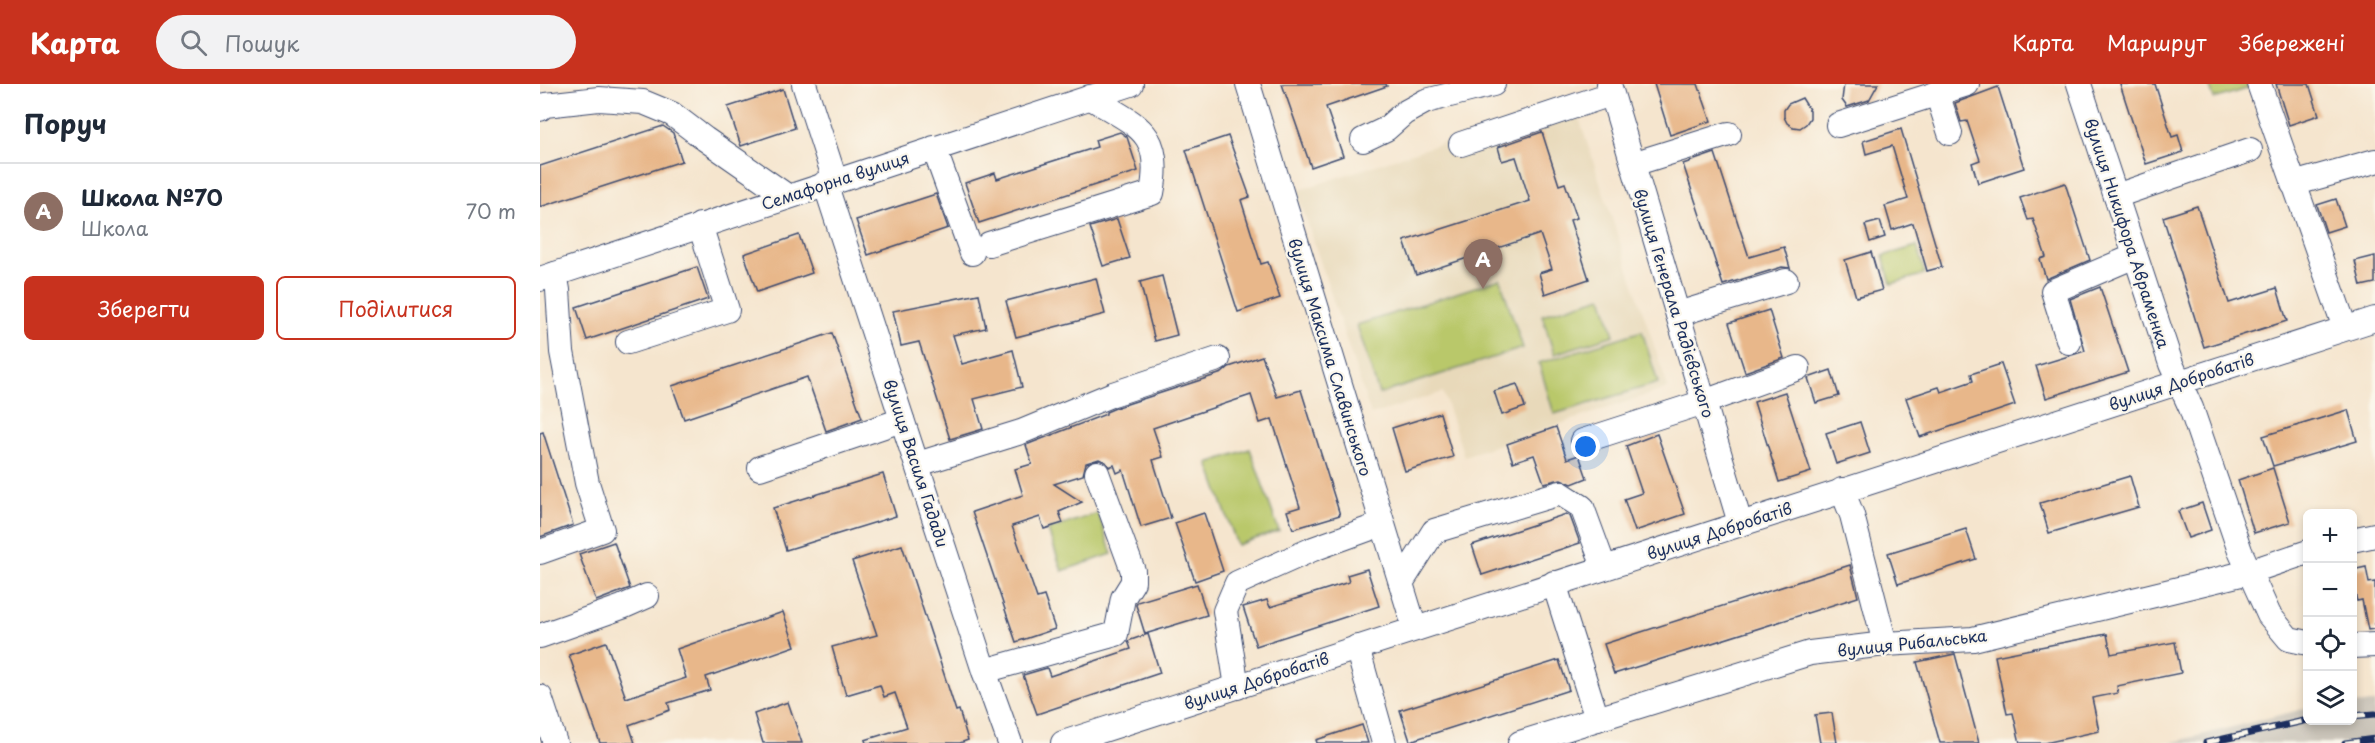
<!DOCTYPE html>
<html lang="uk">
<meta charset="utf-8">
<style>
body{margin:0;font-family:"Playpen Sans",sans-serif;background:#f2f2f3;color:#1f2937}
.controls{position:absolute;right:18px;bottom:18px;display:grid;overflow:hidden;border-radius:9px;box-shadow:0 3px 9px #0003}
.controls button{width:54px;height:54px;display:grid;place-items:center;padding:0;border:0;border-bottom:2px solid #e0e1e3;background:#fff;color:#1f2937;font:30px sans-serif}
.you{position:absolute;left:1046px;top:363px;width:21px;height:21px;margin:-15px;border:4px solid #fff;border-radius:50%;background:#1a73e8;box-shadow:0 0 0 9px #1a73e833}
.badge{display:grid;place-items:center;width:39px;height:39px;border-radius:50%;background:#c8321e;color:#fff;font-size:20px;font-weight:700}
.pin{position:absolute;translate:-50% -50px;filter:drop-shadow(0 2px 3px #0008)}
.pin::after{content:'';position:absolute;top:32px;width:21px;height:18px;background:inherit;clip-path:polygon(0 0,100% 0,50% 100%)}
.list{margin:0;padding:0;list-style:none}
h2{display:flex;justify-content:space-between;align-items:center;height:78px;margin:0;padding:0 24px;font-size:26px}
h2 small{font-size:20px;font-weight:400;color:#747a83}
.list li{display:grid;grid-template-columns:39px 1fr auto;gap:18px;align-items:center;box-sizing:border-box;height:96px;padding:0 24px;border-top:2px solid #e0e1e3}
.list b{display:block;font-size:22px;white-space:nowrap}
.list p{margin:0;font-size:20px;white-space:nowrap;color:#747a83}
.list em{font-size:20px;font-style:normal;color:#747a83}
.actions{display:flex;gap:12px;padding:18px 24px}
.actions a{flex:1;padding:14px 0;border:2px solid #c8321e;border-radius:9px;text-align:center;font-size:21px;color:#c8321e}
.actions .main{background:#c8321e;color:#fff}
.icon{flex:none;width:33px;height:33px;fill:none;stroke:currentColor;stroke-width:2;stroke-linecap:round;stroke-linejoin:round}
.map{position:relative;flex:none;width:1835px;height:659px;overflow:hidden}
header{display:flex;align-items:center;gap:36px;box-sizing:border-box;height:84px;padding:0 30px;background:#c8321e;color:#fff}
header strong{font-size:28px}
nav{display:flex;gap:33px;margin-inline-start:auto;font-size:21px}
.search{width:420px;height:54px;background:#f2f2f3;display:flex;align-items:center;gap:15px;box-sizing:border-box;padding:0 21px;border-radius:33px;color:#747a83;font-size:22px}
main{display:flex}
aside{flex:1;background:#fff}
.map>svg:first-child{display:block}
.built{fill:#e8d9ba}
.industrial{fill:#c9c3b8}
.green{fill:#b9c86a;stroke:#6a7c64;stroke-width:1.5}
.building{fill:#e8b78a}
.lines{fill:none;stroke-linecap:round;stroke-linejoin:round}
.minor-casing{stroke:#3c4a6f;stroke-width:26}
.minor{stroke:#fff;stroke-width:24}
.rail-casing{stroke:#1b2f5e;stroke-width:7}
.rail{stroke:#fbf7ec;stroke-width:4.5;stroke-dasharray:14;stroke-linecap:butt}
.labels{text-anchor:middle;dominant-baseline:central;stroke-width:4.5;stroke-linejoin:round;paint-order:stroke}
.street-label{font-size:16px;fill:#1b2f5e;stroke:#fbf7ec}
</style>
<header>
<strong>Карта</strong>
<div class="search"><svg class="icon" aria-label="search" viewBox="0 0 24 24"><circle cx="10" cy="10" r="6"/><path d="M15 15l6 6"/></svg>Пошук</div>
<nav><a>Карта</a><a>Маршрут</a><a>Збережені</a></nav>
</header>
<main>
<aside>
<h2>Поруч<small></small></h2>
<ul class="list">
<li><span class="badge" style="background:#8d6e63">A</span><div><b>Школа №70</b><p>Школа</p></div><em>70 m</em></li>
</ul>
<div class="actions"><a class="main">Зберегти</a><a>Поділитися</a></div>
</aside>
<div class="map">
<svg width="1835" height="659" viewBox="0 0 1835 659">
<rect width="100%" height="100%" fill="#fbf7ec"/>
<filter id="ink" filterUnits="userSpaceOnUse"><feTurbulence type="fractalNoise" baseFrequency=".0167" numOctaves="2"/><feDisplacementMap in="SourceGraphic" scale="12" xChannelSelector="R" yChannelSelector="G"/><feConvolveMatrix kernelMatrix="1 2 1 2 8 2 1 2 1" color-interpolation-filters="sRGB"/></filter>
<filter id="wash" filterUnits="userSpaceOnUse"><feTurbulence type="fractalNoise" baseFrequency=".008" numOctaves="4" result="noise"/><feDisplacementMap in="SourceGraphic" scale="24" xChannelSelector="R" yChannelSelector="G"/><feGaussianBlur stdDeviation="1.35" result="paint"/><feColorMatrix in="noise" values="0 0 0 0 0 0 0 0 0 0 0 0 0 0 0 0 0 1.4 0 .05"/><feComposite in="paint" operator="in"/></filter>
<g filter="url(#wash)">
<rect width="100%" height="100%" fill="#f5e5ce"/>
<polygon class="built" points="1033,16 1128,304 924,372 903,308 831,331 757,107"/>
<polygon class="industrial" points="1835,619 1835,659 1630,659 1767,624 1768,636 1812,636 1813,620"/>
<g class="green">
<polygon points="1669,0 1711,0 1712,3 1674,15"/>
<polygon points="1377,162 1385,190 1351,200 1343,172"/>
<polygon points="960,195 983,264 839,310 817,241"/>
<polygon points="1062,213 1074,251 1014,270 1002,231"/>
<polygon points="1102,247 1118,299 1014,330 999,279"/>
<polygon points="710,365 739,447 697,461 668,379"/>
<polygon points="558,429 572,470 522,487 508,446"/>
</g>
<g id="blocks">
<g class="building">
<polygon points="742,0 846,0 847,2 786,23 803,72 771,83"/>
<polygon points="1114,0 1158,0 1171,37 1130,51"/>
<polygon points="1304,0 1338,0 1329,16 1307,23 1302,16"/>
<polygon points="1580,0 1615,0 1632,53 1638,51 1643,68 1606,80"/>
<polygon points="1736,0 1769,0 1779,31 1749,41"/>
<polygon points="1458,3 1484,84 1438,99 1432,79 1440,76 1427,37 1421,38 1415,19"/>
<polygon points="243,5 255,44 201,62 188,23"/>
<polygon points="1262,14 1270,27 1270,34 1266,40 1260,44 1253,43 1247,39 1244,33 1244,26 1248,20"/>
<polygon points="123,42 133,49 142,77 0,123 0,82"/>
<polygon points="1361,45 1402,183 1387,187 1373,139 1352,146 1345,122 1368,115 1352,62 1326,70 1323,57"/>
<polygon points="580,48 587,53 598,87 439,139 425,99 455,89 457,95 557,63 555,56"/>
<polygon points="1002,48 1019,101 1025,99 1037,134 1030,136 1049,195 1005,210 999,189 1012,185 1000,150 876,191 864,157 990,117 976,73 962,77 958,63"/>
<polygon points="688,52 710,113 701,116 721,180 728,178 740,214 698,228 646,66"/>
<polygon points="1175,69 1209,173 1244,163 1250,184 1242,183 1183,201 1143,80"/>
<polygon points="1525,99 1550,176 1506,195 1500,175 1506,173 1493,135 1488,136 1480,114"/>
<polygon points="396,110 408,144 328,171 316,136"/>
<polygon points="1796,115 1805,142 1786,148 1777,121"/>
<polygon points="1657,122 1689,219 1737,204 1747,237 1664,263 1623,133"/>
<polygon points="577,135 590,174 563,182 550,143"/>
<polygon points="1340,137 1345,153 1330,158 1325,141"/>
<polygon points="259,151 272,189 217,208 204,170"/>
<polygon points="1331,168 1342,206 1316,213 1305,176"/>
<polygon points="1835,172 1835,199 1821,202 1815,177"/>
<polygon points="157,183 168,215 47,256 36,223"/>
<polygon points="622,192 637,251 615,257 600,198"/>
<polygon points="556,194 565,230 476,253 466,217"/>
<polygon points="1560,203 1588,288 1506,314 1496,282 1545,267 1530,215"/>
<polygon points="439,210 446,244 413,251 422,280 473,266 482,303 434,315 443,345 410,355 379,258 361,262 353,227"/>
<polygon points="1229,226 1244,274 1205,288 1189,239"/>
<polygon points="292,249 322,334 286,347 267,293 144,335 132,302"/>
<polygon points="722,272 737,313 761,306 800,431 753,445 747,427 760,423 732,335 720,339 711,311 613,344 623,373 613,376 631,434 601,443 583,386 577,389 574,381 569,383 566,378 559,375 546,379 543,391 514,400 542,418 519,428 523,439 504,445 500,433 472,442 497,514 504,512 515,545 476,558 432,428 483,411 475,385 492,380 486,361 566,330 566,328 578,323 682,289 689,283"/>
<polygon points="1461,280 1475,321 1380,353 1366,314 1399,303 1401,308 1433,297 1431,290"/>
<polygon points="1291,286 1299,312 1276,319 1268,294"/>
<polygon points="977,300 985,323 962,331 954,307"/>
<polygon points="1245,308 1271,388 1239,398 1214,318"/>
<polygon points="1808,326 1817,357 1733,382 1723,352"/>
<polygon points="900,329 913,373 865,387 852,344"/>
<polygon points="1320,338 1330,369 1296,380 1286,349"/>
<polygon points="1016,343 1027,375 1039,371 1047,394 1032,400 1021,395 1004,399 994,371 973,378 967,360"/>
<polygon points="3,348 33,441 0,453 0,349"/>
<polygon points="1117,350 1145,430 1095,447 1084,415 1102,409 1086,362"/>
<polygon points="1733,384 1750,438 1714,449 1698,396"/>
<polygon points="343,390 356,432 246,466 233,424"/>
<polygon points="1590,392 1599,423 1509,449 1500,419"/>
<polygon points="1662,419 1671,446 1648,454 1638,427"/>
<polygon points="664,429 683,487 655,497 635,439"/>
<polygon points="1026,430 1030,432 1040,459 942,491 932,461"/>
<polygon points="1426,445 1436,475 1358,500 1348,469"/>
<polygon points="74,458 90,504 56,517 39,470"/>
<polygon points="362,461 416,627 419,626 428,656 420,659 326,659 325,656 367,643 355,609 344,613 340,601 306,611 292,563 337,551 312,477"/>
<polygon points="1310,481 1318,513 1074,590 1064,560"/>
<polygon points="1826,483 1829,499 1835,498 1835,545 1828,546 1822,516 1817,517 1812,497 1812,486"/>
<polygon points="827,485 839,522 716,562 703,523 727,516 730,523 809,498 807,491"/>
<polygon points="657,500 667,531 605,550 596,521 597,518"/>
<polygon points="243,528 255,562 166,593 170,606 128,619 130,626 89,641 95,659 60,659 29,571 66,558 86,614 146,594 137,565"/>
<polygon points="608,550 620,589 497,630 483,591 507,584 510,592 591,565 588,557"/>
<polygon points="1567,550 1571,570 1635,558 1641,589 1577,602 1578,609 1552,614 1559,647 1505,659 1480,659 1473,629 1467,630 1455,572"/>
<polygon points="1415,570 1439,659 1400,659 1377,578"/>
<polygon points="1019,576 1029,606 870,657 860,626"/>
<polygon points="248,618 262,659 223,659 214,630"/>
<polygon points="1292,629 1297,659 1280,659 1275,631"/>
<polygon points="822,641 828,659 777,659 776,656"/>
</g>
</g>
</g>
<g filter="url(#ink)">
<use href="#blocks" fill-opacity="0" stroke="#3c4a6f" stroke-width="1.5"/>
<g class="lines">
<g class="minor-casing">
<g id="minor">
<polyline points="264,0 295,96"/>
<polyline points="708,0 875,545"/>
<polyline points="1069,0 1200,439"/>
<polyline points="1539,0 1631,280 1651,324 1700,467 1729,531 1749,555 1768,559"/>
<polyline points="1719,0 1805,244"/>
<polyline points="1397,9 1410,49"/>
<polyline points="0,25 5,21 59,15 103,18 132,30 165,55 247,112"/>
<polyline points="1298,41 1427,0"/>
<polyline points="823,56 846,45 864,29 886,17 953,0"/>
<polyline points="921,60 1071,10"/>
<polyline points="394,64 432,169"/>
<polyline points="1093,80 1189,50"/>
<polyline points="285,99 444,587 470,659"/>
<polyline points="1753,100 1835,77"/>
<polyline points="1576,112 1710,66"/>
<path d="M449 160 612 109C624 46 596 42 550 13"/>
<polyline points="0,195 591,0"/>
<polyline points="1138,230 1246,197"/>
<polyline points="88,258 187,226 160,141"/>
<polyline points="1529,258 1513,207 1595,172"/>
<polyline points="1043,357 1164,318 1258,284"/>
<polyline points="378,380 481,348 573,310 678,275"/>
<polyline points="220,384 362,336"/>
<polyline points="1302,406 1312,431 1345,560"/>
<polyline points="1812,456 1835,451"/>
<polyline points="0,468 62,446 47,399 22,268 18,206 15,190"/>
<polyline points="861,499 894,447 1020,409 1042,423 1064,483"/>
<polyline points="1014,499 1057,635"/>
<polyline points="0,552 82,523 107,512"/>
<polyline points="1812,562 1835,561"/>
<polyline points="817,563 844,659"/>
<polyline points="444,587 576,550 583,514 593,498 593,487 557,389"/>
<polyline points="697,603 685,527 697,499 773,465 842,440"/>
<polyline points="0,613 15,659"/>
<polyline points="523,659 1835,235"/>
<polyline points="980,659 1270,569 1345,560 1433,555 1709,488 1768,468"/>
</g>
</g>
<use href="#minor" class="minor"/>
<g class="rail-casing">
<g id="rail">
<polyline points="1812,632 1835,630"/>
<polyline points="1666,659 1768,636"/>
<polyline points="1805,659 1835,655"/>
</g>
</g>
<use href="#rail" class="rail"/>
</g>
</g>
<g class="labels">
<g class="street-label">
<text transform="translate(295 96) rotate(-18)">Семафорна вулиця</text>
<text transform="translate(1588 149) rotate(72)">вулиця Никифора Авраменка</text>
<text transform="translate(1135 219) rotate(73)">вулиця Генерала Радієвського</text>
<text transform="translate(791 273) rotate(73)">вулиця Максима Славинського</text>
<text transform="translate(1641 297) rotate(-18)">вулиця Добробатів</text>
<text transform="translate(377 379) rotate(72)">вулиця Василя Гадади</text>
<text transform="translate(1179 446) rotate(-18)">вулиця Добробатів</text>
<text transform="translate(1372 558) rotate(-6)">вулиця Рибальська</text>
<text transform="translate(716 596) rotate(-18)">вулиця Добробатів</text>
</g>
</g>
</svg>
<div class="controls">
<button>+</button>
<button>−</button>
<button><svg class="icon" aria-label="locate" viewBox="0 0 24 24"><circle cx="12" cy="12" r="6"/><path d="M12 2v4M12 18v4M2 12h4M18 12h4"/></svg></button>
<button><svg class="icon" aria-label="layers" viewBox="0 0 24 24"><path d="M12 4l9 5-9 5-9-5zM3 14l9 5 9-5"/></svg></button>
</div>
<div class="you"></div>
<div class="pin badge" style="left:943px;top:205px;background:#8d6e63">A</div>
</div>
</main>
